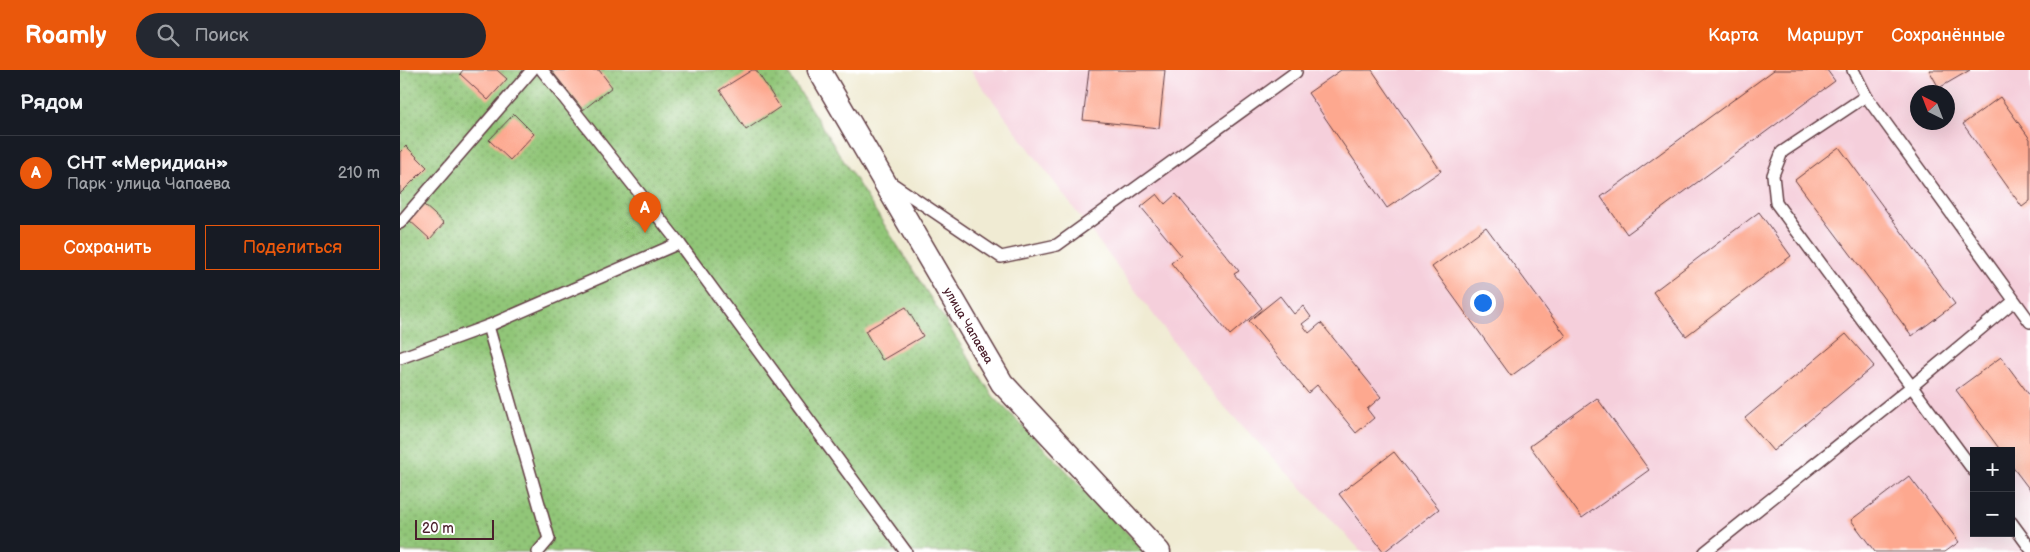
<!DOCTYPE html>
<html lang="ru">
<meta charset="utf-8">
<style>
body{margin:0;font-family:"Balsamiq Sans",sans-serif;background:#242831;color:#f1f3f6}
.controls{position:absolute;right:15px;bottom:15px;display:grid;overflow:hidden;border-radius:0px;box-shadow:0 5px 20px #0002}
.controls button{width:45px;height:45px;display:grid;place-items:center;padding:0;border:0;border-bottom:1px solid #363941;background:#171b24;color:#f1f3f6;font:25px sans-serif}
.compass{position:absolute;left:1510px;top:15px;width:45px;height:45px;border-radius:50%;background:#171b24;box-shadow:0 5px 20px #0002;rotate:318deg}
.scale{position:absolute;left:15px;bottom:12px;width:79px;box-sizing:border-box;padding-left:5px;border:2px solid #4a1f2b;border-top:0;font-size:14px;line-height:18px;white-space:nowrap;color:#4a1f2b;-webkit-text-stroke:4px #fff;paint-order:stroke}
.you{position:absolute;left:1082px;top:232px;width:18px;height:18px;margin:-12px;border:4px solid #fff;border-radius:50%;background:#1a73e8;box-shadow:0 0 0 8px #1a73e833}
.badge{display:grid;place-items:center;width:32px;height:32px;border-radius:50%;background:#ea580c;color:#fff;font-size:16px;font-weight:700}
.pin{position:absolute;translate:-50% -41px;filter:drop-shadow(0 1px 2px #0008)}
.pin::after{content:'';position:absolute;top:26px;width:18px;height:15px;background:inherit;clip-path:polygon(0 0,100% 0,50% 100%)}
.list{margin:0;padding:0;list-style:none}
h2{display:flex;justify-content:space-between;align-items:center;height:65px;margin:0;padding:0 20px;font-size:21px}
h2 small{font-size:16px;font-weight:400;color:#9ea1a6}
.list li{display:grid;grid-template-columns:32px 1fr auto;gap:15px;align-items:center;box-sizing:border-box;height:75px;padding:0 20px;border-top:1px solid #363941}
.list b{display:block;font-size:19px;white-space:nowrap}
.list p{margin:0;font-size:16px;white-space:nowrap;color:#9ea1a6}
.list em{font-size:16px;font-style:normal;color:#9ea1a6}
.actions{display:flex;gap:10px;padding:15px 20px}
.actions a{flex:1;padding:11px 0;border:1px solid #ea580c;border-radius:0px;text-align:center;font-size:18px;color:#ea580c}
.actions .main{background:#ea580c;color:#fff}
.icon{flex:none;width:28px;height:28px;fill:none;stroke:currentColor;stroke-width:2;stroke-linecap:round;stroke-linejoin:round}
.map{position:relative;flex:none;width:1630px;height:482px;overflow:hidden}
header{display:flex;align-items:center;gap:30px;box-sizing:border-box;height:70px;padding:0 25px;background:#ea580c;color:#fff}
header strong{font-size:24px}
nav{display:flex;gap:28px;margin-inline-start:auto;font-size:18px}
.search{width:350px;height:45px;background:#242831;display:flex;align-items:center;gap:12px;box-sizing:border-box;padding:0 18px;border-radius:28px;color:#9ea1a6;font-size:19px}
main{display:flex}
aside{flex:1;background:#171b24}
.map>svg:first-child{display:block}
.built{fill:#f5cfdb;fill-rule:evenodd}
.grass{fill:url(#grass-dots);stroke:#6e7252}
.building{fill:#fda88f}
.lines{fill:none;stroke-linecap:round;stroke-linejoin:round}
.service-casing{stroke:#633e44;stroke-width:14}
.minor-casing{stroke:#633e44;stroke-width:25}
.service{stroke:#fff;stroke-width:11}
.minor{stroke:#fff;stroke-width:22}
.labels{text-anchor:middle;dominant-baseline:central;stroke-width:5;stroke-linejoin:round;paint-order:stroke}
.street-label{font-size:12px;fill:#4a1f2b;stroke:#fff}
</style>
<header>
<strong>Roamly</strong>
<div class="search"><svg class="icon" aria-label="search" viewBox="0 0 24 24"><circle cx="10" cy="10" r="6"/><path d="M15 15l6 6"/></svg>Поиск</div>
<nav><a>Карта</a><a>Маршрут</a><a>Сохранённые</a></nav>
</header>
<main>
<aside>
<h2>Рядом<small></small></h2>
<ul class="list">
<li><span class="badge">A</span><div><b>СНТ «Меридиан»</b><p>Парк · улица Чапаева</p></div><em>210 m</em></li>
</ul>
<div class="actions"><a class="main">Сохранить</a><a>Поделиться</a></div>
</aside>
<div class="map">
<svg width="1630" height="482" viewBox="0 0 1630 482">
<defs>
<pattern id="grass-dots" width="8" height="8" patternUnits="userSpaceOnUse" patternTransform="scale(1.25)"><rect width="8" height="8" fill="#91c678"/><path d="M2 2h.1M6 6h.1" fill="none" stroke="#78a063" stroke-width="1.8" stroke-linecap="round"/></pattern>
</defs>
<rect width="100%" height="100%" fill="#fff"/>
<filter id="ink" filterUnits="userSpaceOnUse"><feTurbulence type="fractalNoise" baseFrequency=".02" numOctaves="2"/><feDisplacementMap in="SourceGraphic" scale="10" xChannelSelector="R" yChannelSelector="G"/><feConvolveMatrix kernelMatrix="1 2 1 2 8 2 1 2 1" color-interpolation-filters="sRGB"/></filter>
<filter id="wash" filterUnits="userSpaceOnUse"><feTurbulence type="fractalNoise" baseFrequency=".0096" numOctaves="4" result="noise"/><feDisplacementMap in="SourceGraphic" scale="20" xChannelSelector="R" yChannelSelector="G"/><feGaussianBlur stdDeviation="1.12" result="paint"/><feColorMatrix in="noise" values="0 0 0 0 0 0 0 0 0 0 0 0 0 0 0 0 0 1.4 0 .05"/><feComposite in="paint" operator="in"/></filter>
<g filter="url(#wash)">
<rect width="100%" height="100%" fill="#f0ebd3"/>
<path class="built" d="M570 0H1630V482H962L816 328ZM1518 22H1548V52H1518ZM1574 381H1611V463H1574Z"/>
<polygon class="grass" points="0,0 386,0 593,326 746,482 0,482"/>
<g id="blocks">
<g class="building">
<polygon points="63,0 97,0 107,9 88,30 60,4"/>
<polygon points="151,0 199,0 212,17 183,40"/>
<polygon points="352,0 356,0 380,37 346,60 320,20"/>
<polygon points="689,0 765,0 759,58 683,50"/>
<polygon points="941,0 972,0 1041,101 987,138 908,23"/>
<polygon points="1374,0 1427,0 1435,11 1227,164 1201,127"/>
<polygon points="1529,0 1570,0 1539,18"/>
<polygon points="1600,27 1630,69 1630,131 1622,137 1563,54"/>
<polygon points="114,44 134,64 110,90 89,70"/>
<polygon points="6,76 27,97 0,124 0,82"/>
<polygon points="1439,77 1555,234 1512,266 1395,110"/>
<polygon points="757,124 765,134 776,124 839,201 834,204 862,238 830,265 771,193 781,185 741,137"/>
<polygon points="24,135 44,153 30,169 9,150"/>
<polygon points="1359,142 1391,186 1286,266 1253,222"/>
<polygon points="1086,157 1166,266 1111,306 1032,197"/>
<polygon points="880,226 894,244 903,236 911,247 902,254 909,263 921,253 981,327 967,339 974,348 956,363 917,315 908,323 849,251"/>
<polygon points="506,237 523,266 482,290 465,261"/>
<polygon points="1446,264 1474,296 1373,381 1345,348"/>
<polygon points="1601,287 1630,326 1630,420 1611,395 1611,381 1601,381 1556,320"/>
<polygon points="1197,328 1249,400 1182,448 1130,376"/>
<polygon points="994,382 1039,439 984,482 939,424"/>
<polygon points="1509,406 1559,472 1545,482 1475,482 1451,450"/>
</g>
</g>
</g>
<g filter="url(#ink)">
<use href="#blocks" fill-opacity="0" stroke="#633e44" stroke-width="1"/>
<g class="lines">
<g class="service-casing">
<g id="service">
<polyline points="142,0 279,173 506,482"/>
<polyline points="1453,0 1466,26 1630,252"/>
<polyline points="1466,26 1382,82 1373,105 1376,133 1574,401"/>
<polyline points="490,112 601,187 657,175 896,2"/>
<polyline points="0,153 132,0"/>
<polyline points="88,256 149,469 138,482"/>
<polyline points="0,288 88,256 279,173"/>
<polyline points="1611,452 1630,478"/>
<polyline points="1305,482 1511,317 1614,231"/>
</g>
</g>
<g class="minor-casing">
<g id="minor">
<path id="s1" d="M419 0 602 313 759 482"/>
</g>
</g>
<use href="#service" class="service"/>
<use href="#minor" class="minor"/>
</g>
</g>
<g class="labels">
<g class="street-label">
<text stroke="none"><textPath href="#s1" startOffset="296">улица Чапаева</textPath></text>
</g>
</g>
</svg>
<div class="controls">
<button>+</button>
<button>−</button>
</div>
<svg class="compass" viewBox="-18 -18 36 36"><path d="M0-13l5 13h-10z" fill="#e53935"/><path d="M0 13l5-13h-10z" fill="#9ea1a6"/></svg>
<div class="scale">20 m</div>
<div class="you"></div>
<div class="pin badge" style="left:245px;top:163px">A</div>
</div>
</main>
